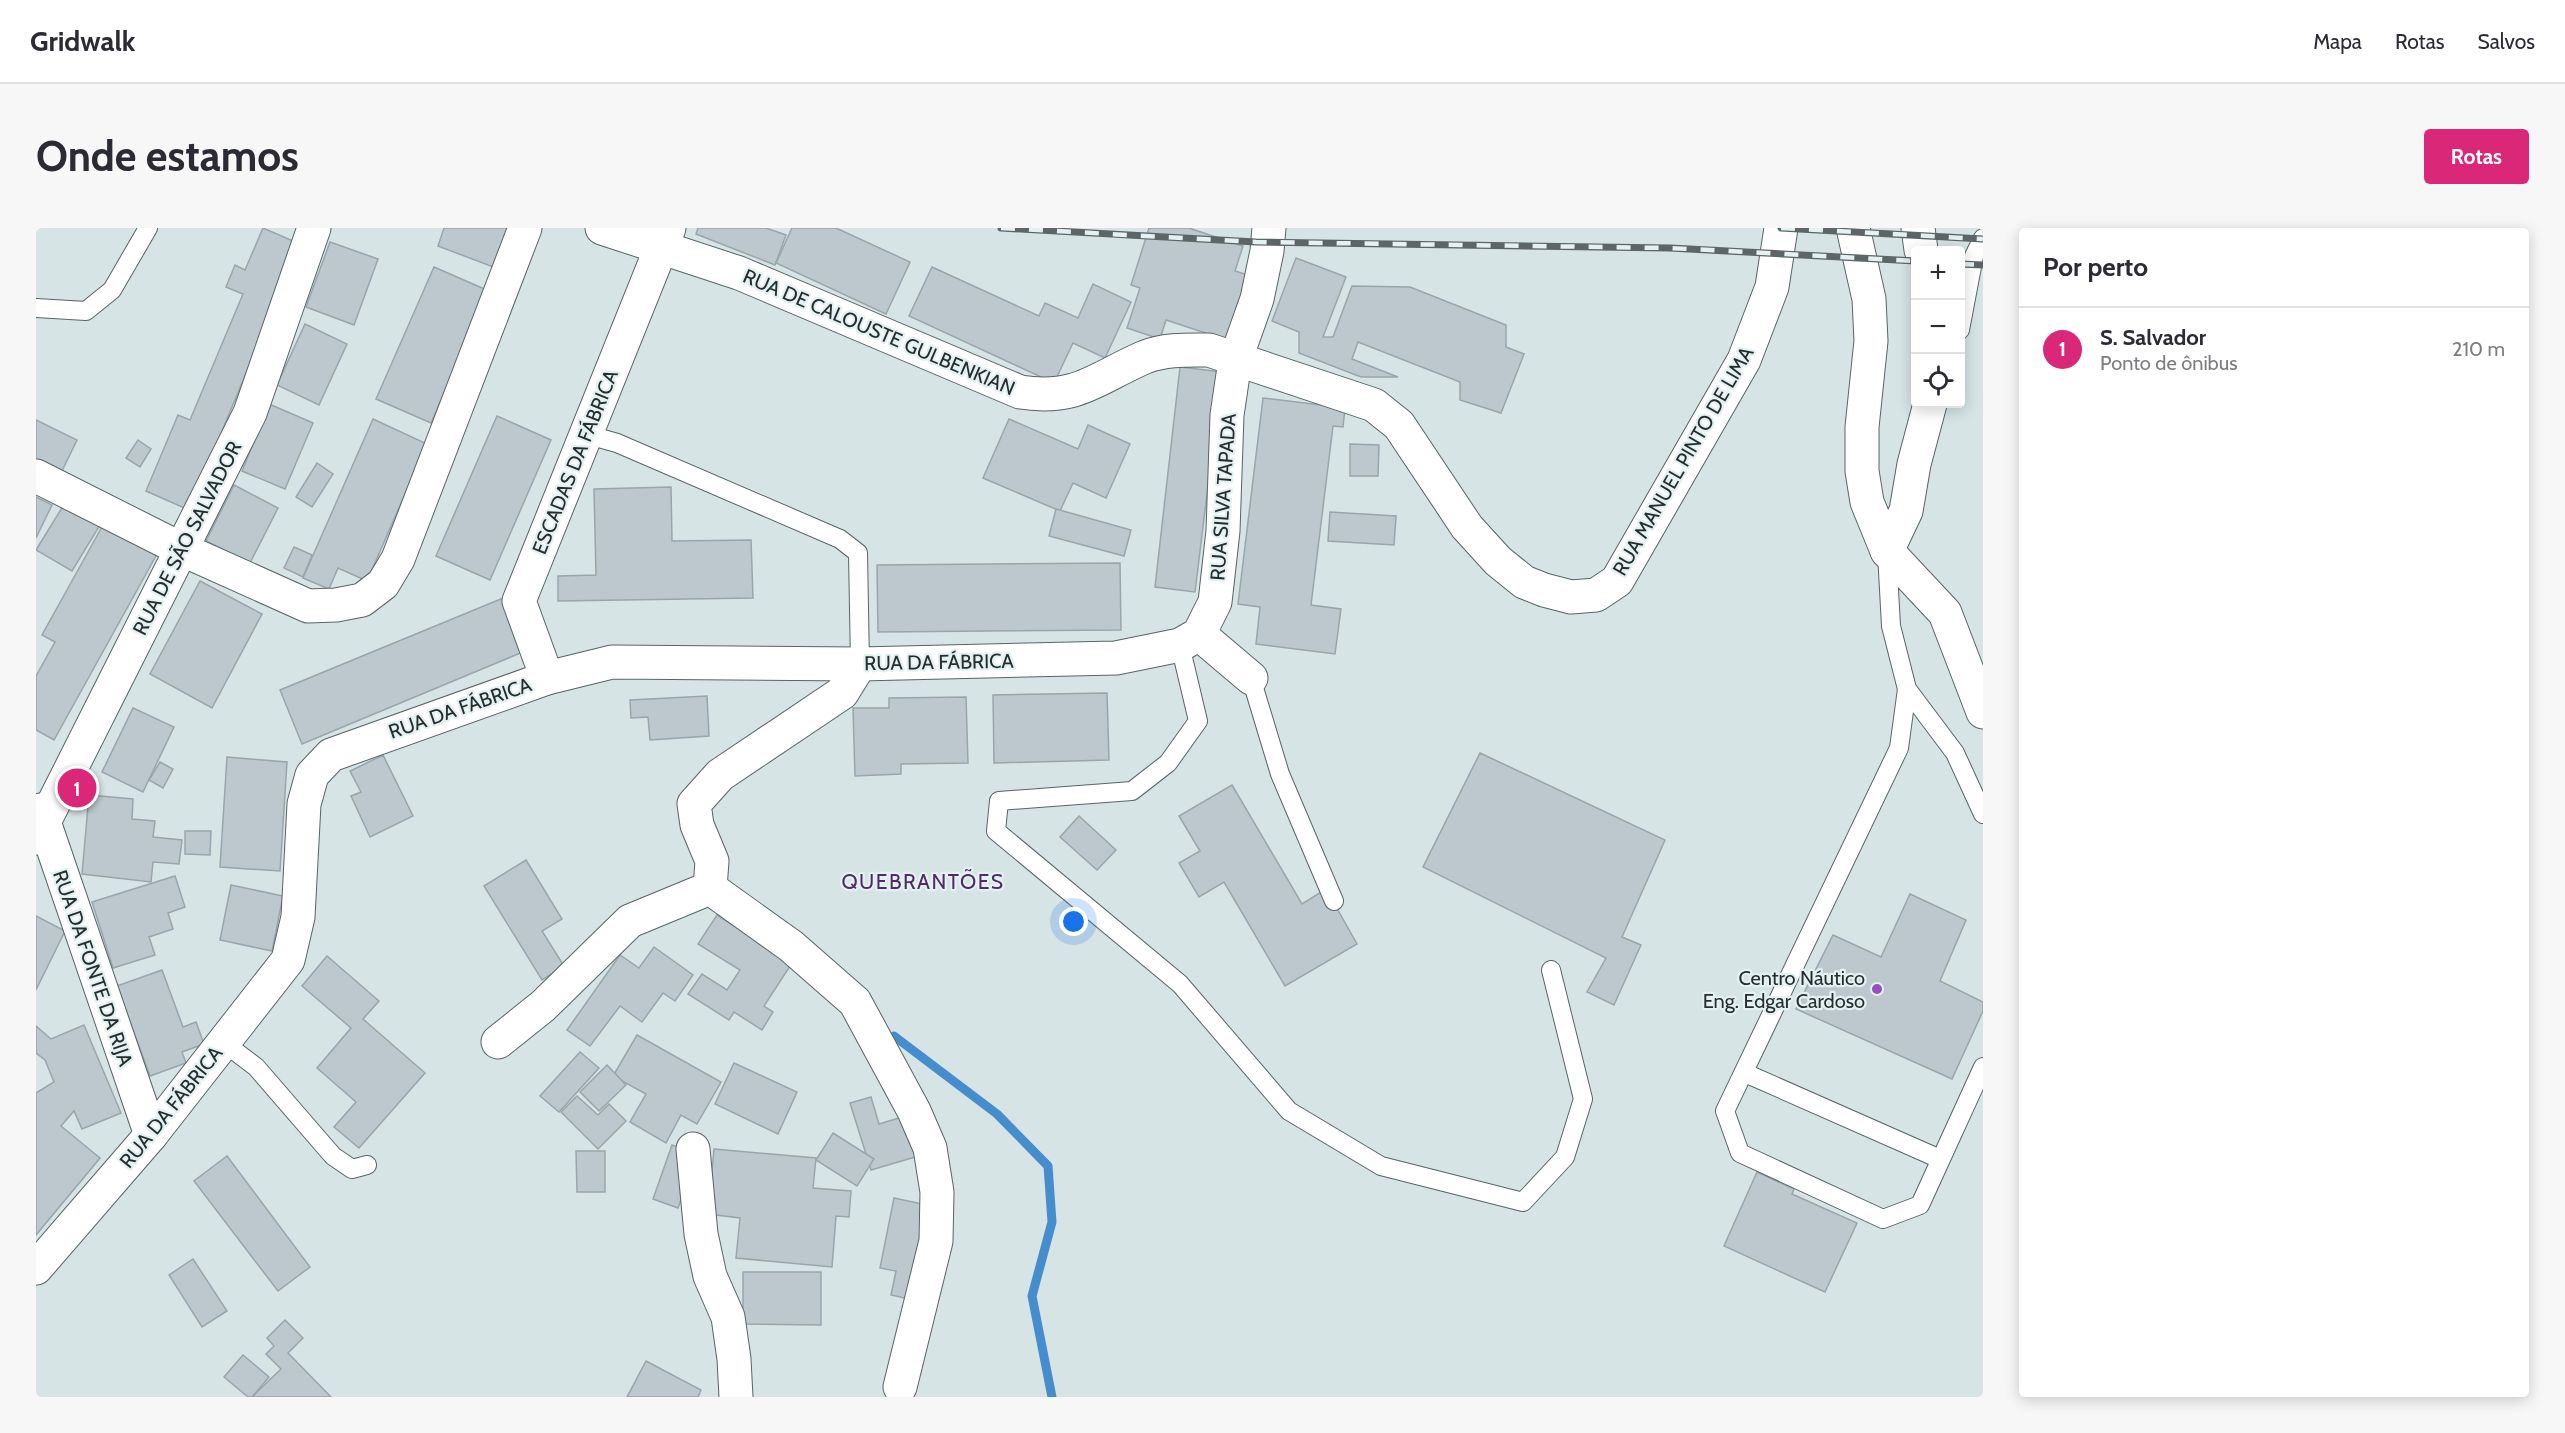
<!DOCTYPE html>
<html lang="pt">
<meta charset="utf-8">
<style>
body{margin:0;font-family:Cabin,sans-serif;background:#f7f7f7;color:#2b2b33}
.controls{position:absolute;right:18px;top:18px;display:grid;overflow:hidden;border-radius:6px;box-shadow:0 3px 15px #0003}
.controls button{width:54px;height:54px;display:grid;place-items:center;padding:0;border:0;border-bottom:2px solid #e1e1e2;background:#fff;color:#2b2b33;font:30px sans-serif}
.you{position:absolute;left:1038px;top:694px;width:21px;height:21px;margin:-15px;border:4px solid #fff;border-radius:50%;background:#1a73e8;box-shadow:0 0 0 9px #1a73e833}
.badge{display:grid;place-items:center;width:39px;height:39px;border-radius:50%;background:#db2777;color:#fff;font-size:20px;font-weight:700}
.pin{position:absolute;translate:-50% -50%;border:3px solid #fff;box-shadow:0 2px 6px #0006}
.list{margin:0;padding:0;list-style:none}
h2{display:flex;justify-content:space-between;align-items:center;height:78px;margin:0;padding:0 24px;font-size:26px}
h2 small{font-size:20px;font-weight:400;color:#7c7c81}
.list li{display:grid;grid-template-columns:39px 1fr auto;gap:18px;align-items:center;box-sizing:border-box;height:84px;padding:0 24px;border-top:2px solid #e1e1e2}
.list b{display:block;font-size:22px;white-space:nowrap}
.list p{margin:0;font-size:20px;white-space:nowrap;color:#7c7c81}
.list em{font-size:20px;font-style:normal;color:#7c7c81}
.icon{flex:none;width:33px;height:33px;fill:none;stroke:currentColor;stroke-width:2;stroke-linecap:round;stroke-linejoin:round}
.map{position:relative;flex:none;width:1947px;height:1169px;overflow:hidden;border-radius:6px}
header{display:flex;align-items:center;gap:36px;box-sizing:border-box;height:84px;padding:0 30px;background:#fff;border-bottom:2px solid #e1e1e2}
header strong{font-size:28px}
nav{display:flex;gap:33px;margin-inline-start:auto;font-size:21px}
.intro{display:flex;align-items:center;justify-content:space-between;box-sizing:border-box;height:144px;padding:0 36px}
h1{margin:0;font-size:42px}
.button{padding:15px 27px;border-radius:6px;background:#db2777;color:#fff;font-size:21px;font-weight:700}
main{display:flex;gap:36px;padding:0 36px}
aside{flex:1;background:#fff;border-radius:6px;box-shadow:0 3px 15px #0003}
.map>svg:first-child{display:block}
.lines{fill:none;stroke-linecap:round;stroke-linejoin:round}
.stream{stroke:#468dcd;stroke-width:9}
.building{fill:#bcc8ce;stroke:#99a5aa;stroke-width:1.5}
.lane-casing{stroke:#586466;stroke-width:20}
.street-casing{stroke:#586466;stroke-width:35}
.lane{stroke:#fff;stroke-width:18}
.street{stroke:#fff;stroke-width:33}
.rail-casing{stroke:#5d6566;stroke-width:7}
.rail{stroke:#e3f1f3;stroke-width:4.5;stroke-dasharray:14;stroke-linecap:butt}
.poi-dot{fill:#984ec1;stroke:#e3f1f3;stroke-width:2}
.labels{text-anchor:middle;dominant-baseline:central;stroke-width:4.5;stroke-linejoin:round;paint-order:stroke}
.street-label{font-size:20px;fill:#272d2d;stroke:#e3f1f3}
.poi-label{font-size:20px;fill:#272d2d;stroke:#e3f1f3;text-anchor:end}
.neighbourhood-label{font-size:21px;letter-spacing:1.5px;fill:#4f2c64;stroke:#e3f1f3}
</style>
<header>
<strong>Gridwalk</strong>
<nav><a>Mapa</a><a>Rotas</a><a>Salvos</a></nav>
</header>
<div class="intro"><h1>Onde estamos</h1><a class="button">Rotas</a></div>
<main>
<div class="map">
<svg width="1947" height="1169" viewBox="0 0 1947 1169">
<rect width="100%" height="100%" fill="#d6e4e6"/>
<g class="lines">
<polyline class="stream" points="858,808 961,886 1012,938 1016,994 996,1068 1016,1169"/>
</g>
<g class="building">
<polygon points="227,0 264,16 153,282 110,263 142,187 154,192 207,66 190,59 199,37 209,42"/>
<polygon points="408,0 475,0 460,40 402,18"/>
<polygon points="662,0 730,0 750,7 739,37 660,6"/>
<polygon points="756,0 800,0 874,34 850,86 740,35"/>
<polygon points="1113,0 1153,0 1207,18 1199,43 1212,47 1191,112 1130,92 1124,111 1091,100 1104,60 1095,57"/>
<polygon points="294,14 342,31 318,97 270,79"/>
<polygon points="1260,30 1310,49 1287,109 1297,109 1316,58 1374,59 1470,97 1470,119 1488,126 1465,185 1424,172 1424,154 1322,114 1316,131 1362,149 1325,149 1263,125 1263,104 1236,93"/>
<polygon points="398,39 453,63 395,195 340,171"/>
<polygon points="896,39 1003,88 1009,75 1042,90 1057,56 1095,74 1069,130 1037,115 1018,155 873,88"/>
<polygon points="269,96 311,116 283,177 241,157"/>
<polygon points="1144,139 1186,144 1159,364 1119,359"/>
<polygon points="1227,170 1309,180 1307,199 1297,198 1275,377 1305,381 1299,426 1220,416 1224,379 1202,376"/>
<polygon points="233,176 277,195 249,261 206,243"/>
<polygon points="461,188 515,212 454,352 400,328"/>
<polygon points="337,191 391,216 331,353 302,340 293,361 267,350"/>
<polygon points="973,191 1042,221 1052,197 1094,216 1070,270 1037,255 1024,283 947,250"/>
<polygon points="0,192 41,212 23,249 0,238"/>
<polygon points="102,212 115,221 104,239 90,230"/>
<polygon points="1314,216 1343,217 1342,248 1314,248"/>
<polygon points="281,235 297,246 276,279 260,269"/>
<polygon points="198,257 242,280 214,335 170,313"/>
<polygon points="635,259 636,313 715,312 717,370 522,373 522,348 560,347 558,261"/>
<polygon points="0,269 16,277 0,310"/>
<polygon points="32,270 67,292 36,343 0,322"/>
<polygon points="1020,281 1095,302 1088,328 1013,308"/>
<polygon points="1294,284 1360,288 1358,317 1292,313"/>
<polygon points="67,297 121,326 18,512 0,502 0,448 19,414 6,407"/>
<polygon points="258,319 276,327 267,349 248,340"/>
<polygon points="1084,335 1085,402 842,404 841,337"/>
<polygon points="164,353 226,386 176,480 114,446"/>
<polygon points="472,368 494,421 266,516 244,462"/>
<polygon points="1071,465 1073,532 958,535 957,467"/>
<polygon points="671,468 673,508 614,512 612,489 595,490 594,472"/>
<polygon points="930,469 932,535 865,536 865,546 819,548 817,480 853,480 853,470"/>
<polygon points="97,480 138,499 107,564 66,544"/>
<polygon points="1444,525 1629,612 1586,709 1605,717 1578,777 1551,764 1570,730 1387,639"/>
<polygon points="347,527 377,588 334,609 315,568 325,564 314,543"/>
<polygon points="191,529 251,534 244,643 184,639"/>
<polygon points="124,534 137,541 127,560 113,552"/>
<polygon points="1196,557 1266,676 1290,661 1321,716 1249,758 1188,654 1163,669 1143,635 1164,623 1143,588"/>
<polygon points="53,567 97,571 96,591 119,593 117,609 146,612 143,636 117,634 115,654 46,646"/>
<polygon points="1043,588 1080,622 1061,642 1024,609"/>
<polygon points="149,603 175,603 174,627 149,626"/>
<polygon points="490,632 526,691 506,703 528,738 506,752 448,658"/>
<polygon points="139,648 149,679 132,685 137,701 113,709 119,727 77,740 56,674"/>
<polygon points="195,657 247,668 236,723 184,712"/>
<polygon points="1874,666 1930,692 1904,753 1947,774 1947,783 1916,851 1760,781 1797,707 1845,729"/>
<polygon points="681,687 756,735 728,778 737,784 726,802 698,784 693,792 652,766 666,746 691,762 704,742 662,716"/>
<polygon points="0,688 29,703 0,762"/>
<polygon points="618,719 657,747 639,773 627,765 606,794 584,778 554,818 531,802 584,727 603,740"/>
<polygon points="291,728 343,773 327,791 389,845 323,920 298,899 320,874 281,840 315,800 266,758"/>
<polygon points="126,742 147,799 160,794 168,816 146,824 150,835 114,848 81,758"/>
<polygon points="48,797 85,885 46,901 38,883 25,898 64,930 0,1007 0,865 18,854 9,832 0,825 0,798 15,811"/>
<polygon points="601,807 685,854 661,896 645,887 630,915 594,894 610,866 577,848"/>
<polygon points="544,824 563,840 523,884 504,868"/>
<polygon points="698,835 761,864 742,906 679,876"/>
<polygon points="571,837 590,857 563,883 544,864"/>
<polygon points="541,868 562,887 573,876 590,893 562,921 525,884"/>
<polygon points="835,869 843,896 873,887 886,927 835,942 814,875"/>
<polygon points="797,905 838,931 821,958 780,932"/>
<polygon points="636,917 662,926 642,980 617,971"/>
<polygon points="678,921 780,930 777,960 815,963 813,989 800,988 796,1039 700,1030 704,990 672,986"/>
<polygon points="540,923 569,923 569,964 541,964"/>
<polygon points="191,928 274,1039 242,1063 158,953"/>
<polygon points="1721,944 1758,961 1756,966 1821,995 1789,1064 1688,1018"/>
<polygon points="858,970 901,979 882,1073 855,1067 860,1043 844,1040"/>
<polygon points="157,1031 191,1083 166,1099 133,1047"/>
<polygon points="707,1044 785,1044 785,1097 707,1096"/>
<polygon points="249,1092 267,1110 252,1125 295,1169 216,1169 245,1141 230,1126 238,1118 231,1110"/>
<polygon points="207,1127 233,1149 216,1169 212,1169 188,1149"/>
<polygon points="610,1133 665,1162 662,1169 591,1169"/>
</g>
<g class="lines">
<g class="lane-casing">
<g id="lane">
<polyline points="0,80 50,83 76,62 112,0"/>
<polyline points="1924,102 1938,28 1947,10"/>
<polyline points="549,206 581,215 804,311 822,325 824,436"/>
<polyline points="1851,325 1855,398 1871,461 1919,525 1947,586"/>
<polyline points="1144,417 1162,493 1132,535 1096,563 963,573 960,603 1144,756 1253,883 1345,938 1487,974 1529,929 1547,871 1515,742"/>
<polyline points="1215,450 1244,546 1298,673"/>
<polyline points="1871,461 1863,520 1689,883 1704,925 1847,991 1884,977 1947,839"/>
<polyline points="187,814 220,839 297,928 316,941 331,937"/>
<polyline points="1709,845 1904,931"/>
</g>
</g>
<g class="street-casing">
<g id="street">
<path d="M566 0 703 45 984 164C1042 173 1060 150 1109 129 1129 121 1152 122 1173 122L1338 177 1363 197 1431 299 1462 333 1488 354 1508 362 1535 369 1560 367 1581 353 1708 132 1736 59 1745 0"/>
<polyline points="1817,0 1833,71 1835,113 1826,199 1826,243 1831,274 1851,323 1909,385 1947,484"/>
<polyline points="1882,0 1885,22"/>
<polyline points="0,248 145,321 272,378 300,377 326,372 347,356 362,331 489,0"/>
<polyline points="1851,323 1870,283 1878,236 1894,176"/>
<polyline points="1163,406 1215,450"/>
<polyline points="511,450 483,373 633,0"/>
<polyline points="4,582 115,907"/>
<polyline points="0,610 214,185 278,0"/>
<polyline points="674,660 755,718 819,774 878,883 894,920 901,964 900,1013 864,1159"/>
<polyline points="674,660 676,633 661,597 658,576 684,547 806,465 824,436"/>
<polyline points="462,814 507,778 594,693 674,660"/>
<polyline points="657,921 665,1006 674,1048 692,1089 698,1131 700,1169"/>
<polyline points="0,1040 115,907 252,732 262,689 268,576 276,547 295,527 511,450 576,434 824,436 1080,430 1144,417 1163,406 1179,374 1187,303 1191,187 1199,133 1221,71 1231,23 1233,0"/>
</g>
</g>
<use href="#lane" class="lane"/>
<use href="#street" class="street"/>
<g class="rail-casing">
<g id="rail">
<polyline points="965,0 1220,14 1634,20 1880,33"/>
<polyline points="1745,0 1947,11"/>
<polyline points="1924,36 1947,37"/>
</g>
</g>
<use href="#rail" class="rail"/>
</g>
<circle class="poi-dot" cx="1841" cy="761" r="6"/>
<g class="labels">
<g class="street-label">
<text transform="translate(843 104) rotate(23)">RUA DE CALOUSTE GULBENKIAN</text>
<text transform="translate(1647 233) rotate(-60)">RUA MANUEL PINTO DE LIMA</text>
<text transform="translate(539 234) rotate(-68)">ESCADAS DA FÁBRICA</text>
<text transform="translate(1187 269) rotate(-86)">RUA SILVA TAPADA</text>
<text transform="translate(151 310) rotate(-63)">RUA DE SÃO SALVADOR</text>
<text transform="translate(903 434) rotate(-1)">RUA DA FÁBRICA</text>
<text transform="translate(424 480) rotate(-19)">RUA DA FÁBRICA</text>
<text transform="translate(57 740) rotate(71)">RUA DA FONTE DA RIJA</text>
<text transform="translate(135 879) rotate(-51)">RUA DA FÁBRICA</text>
</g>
<g class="poi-label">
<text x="1829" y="750">Centro Náutico<tspan x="1829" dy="23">Eng. Edgar Cardoso</tspan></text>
</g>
<g class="neighbourhood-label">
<text x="887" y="653">QUEBRANTÕES</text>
</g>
</g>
</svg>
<div class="controls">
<button>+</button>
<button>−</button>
<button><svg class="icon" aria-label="locate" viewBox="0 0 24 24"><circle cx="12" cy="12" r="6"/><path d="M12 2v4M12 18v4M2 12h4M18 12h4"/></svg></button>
</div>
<div class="you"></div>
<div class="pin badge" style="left:41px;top:560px">1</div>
</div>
<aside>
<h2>Por perto<small></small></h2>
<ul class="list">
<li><span class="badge">1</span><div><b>S. Salvador</b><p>Ponto de ônibus</p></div><em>210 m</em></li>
</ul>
</aside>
</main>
